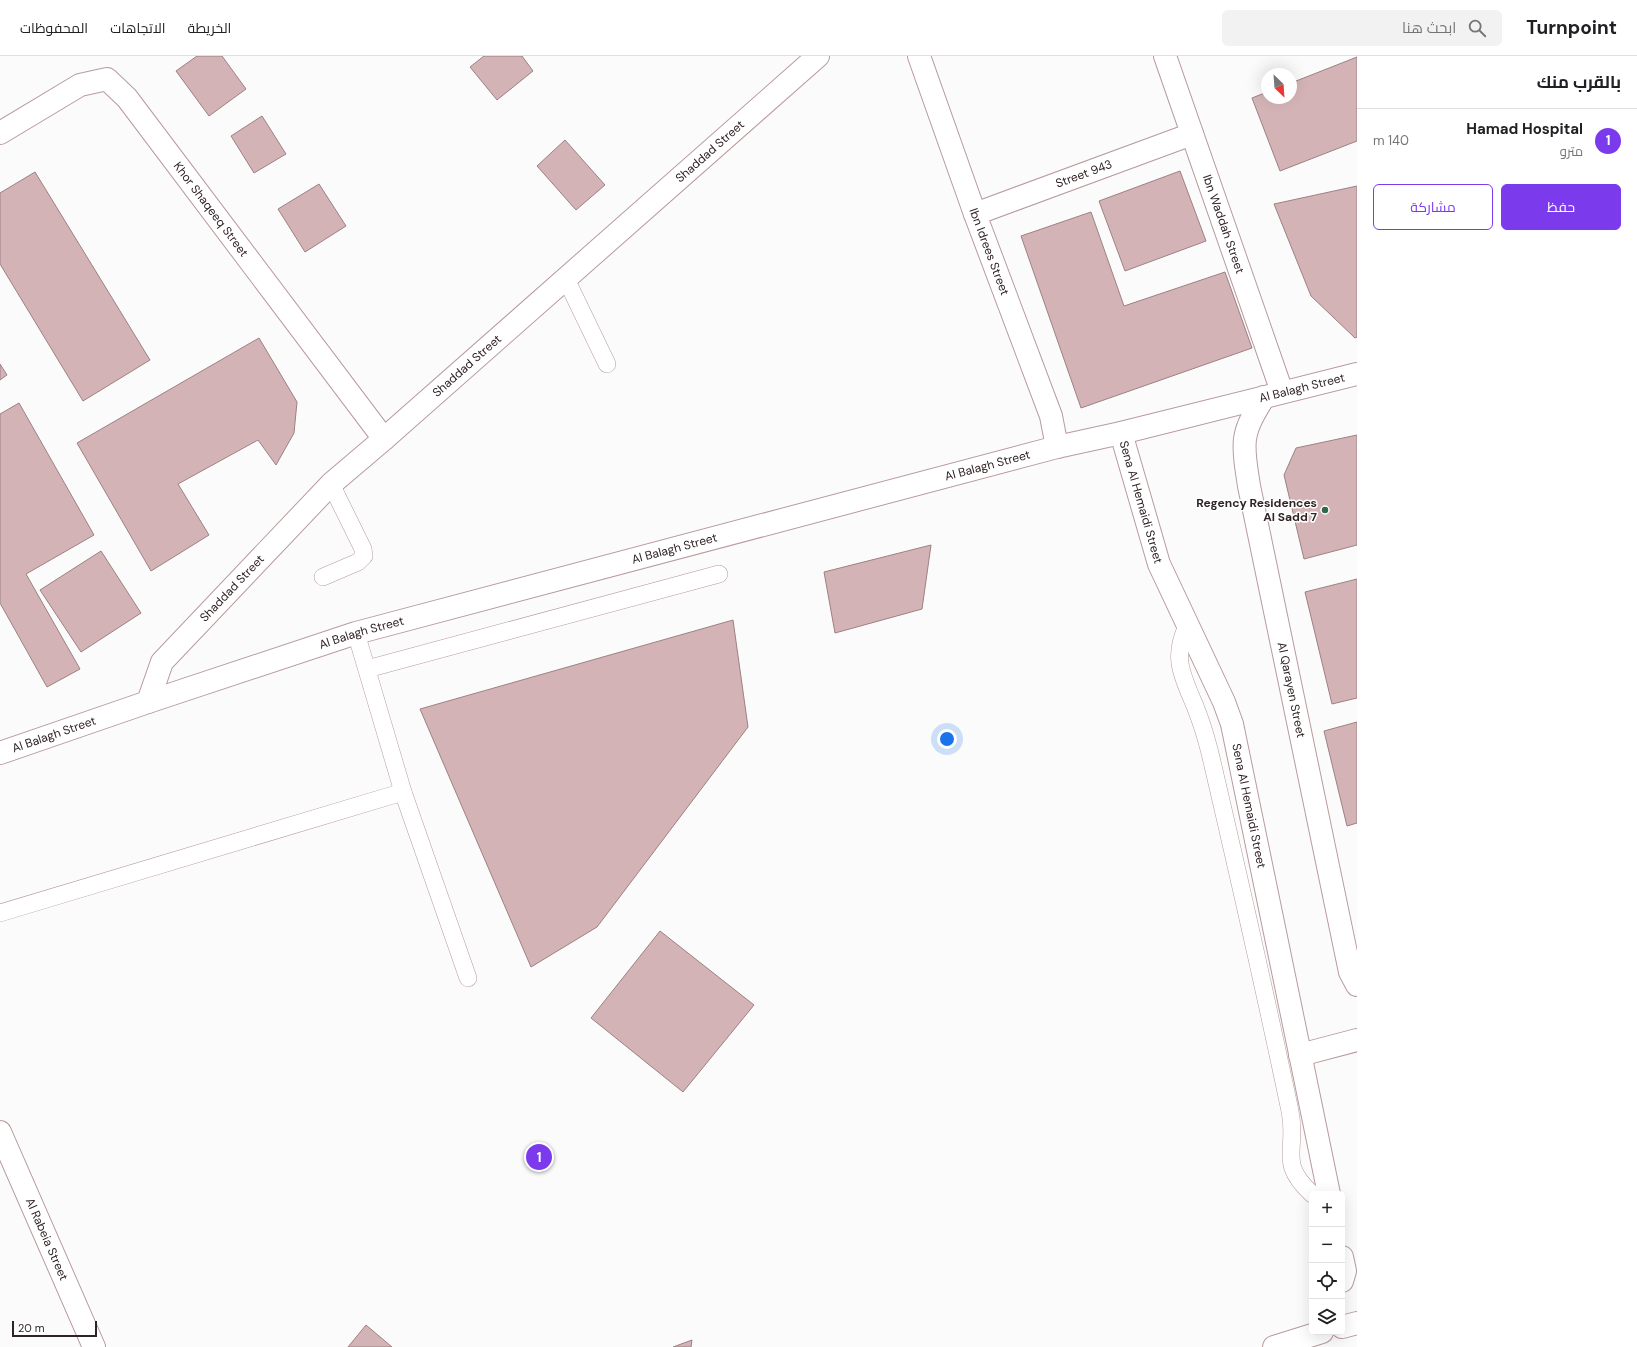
<!DOCTYPE html>
<html lang="ar">
<meta charset="utf-8">
<style>
body{margin:0;font-family:"DM Sans",Cairo,sans-serif;background:#f2f2f2;color:#202124;direction:rtl}
.controls{position:absolute;right:12px;bottom:12px;display:grid;overflow:hidden;border-radius:6px;box-shadow:0 4px 16px #0002}
.controls button{width:36px;height:36px;display:grid;place-items:center;padding:0;border:0;border-bottom:1px solid #e0e0e0;background:#fff;color:#202124;font:20px sans-serif}
.compass{position:absolute;left:1261px;top:12px;width:36px;height:36px;border-radius:50%;background:#fff;box-shadow:0 4px 16px #0002;rotate:155deg}
.scale{position:absolute;left:12px;bottom:10px;width:85px;box-sizing:border-box;padding-left:4px;border:2px solid #302325;border-top:0;font-size:11px;line-height:14px;white-space:nowrap;color:#302325;-webkit-text-stroke:3px #fff;paint-order:stroke}
.you{position:absolute;left:947px;top:683px;width:14px;height:14px;margin:-10px;border:3px solid #fff;border-radius:50%;background:#1a73e8;box-shadow:0 0 0 6px #1a73e833}
.badge{display:grid;place-items:center;width:26px;height:26px;border-radius:50%;background:#7c3aed;color:#fff;font-size:13px;font-weight:700}
.pin{position:absolute;translate:-50% -50%;border:2px solid #fff;box-shadow:0 1px 4px #0006}
.list{margin:0;padding:0;list-style:none}
h2{display:flex;justify-content:space-between;align-items:center;height:52px;margin:0;padding:0 16px;font-size:17px}
h2 small{font-size:13px;font-weight:400;color:#757577}
.list li{display:grid;grid-template-columns:26px 1fr auto;gap:12px;align-items:center;box-sizing:border-box;height:64px;padding:0 16px;border-top:1px solid #e0e0e0}
.list b{display:block;font-size:15px;white-space:nowrap}
.list p{margin:0;font-size:13px;white-space:nowrap;color:#757577}
.list em{font-size:13px;font-style:normal;color:#757577}
.actions{display:flex;gap:8px;padding:12px 16px}
.actions a{flex:1;padding:9px 0;border:1px solid #7c3aed;border-radius:6px;text-align:center;font-size:14px;color:#7c3aed}
.actions .main{background:#7c3aed;color:#fff}
.icon{flex:none;width:22px;height:22px;fill:none;stroke:currentColor;stroke-width:2;stroke-linecap:round;stroke-linejoin:round}
.map{position:relative;flex:none;width:1357px;height:1291px;overflow:hidden;direction:ltr}
header{display:flex;align-items:center;gap:24px;box-sizing:border-box;height:56px;padding:0 20px;background:#fff;border-bottom:1px solid #e0e0e0}
header strong{font-size:19px}
nav{display:flex;gap:22px;margin-inline-start:auto;font-size:14px}
.search{width:280px;height:36px;background:#f2f2f2;display:flex;align-items:center;gap:10px;box-sizing:border-box;padding:0 14px;border-radius:6px;color:#757577;font-size:15px}
main{display:flex}
aside{flex:1;background:#fff}
.map>svg:first-child{display:block}
.building{fill:#d3b3b6;stroke:#9e8083}
.lines{fill:none;stroke-linecap:round;stroke-linejoin:round}
.lane-casing{stroke:#b99a9d;stroke-width:18}
.street-casing{stroke:#b99a9d;stroke-width:24}
.secondary-casing{stroke:#b99a9d;stroke-width:24}
.lane{stroke:#fff;stroke-width:17}
.street{stroke:#fff;stroke-width:22}
.secondary{stroke:#fff;stroke-width:22}
.poi-dot{fill:#30674e;stroke:#fff;stroke-width:1.5}
.labels{text-anchor:middle;dominant-baseline:central;stroke-width:3;stroke-linejoin:round;paint-order:stroke}
.street-label{font-size:12px;fill:#302325;stroke:#fff}
.poi-label{font-size:12px;font-weight:bold;fill:#302325;stroke:#fff;text-anchor:end}
</style>
<header>
<strong>Turnpoint</strong>
<div class="search"><svg class="icon" aria-label="search" viewBox="0 0 24 24"><circle cx="10" cy="10" r="6"/><path d="M15 15l6 6"/></svg>ابحث هنا</div>
<nav><a>الخريطة</a><a>الاتجاهات</a><a>المحفوظات</a></nav>
</header>
<main>
<aside>
<h2>بالقرب منك<small></small></h2>
<ul class="list">
<li><span class="badge">1</span><div><b>Hamad Hospital</b><p>مترو</p></div><em>140 m</em></li>
</ul>
<div class="actions"><a class="main">حفظ</a><a>مشاركة</a></div>
</aside>
<div class="map">
<svg width="1357" height="1291" viewBox="0 0 1357 1291">
<rect width="100%" height="100%" fill="#fbfbfb"/>
<g class="building">
<polygon points="197,0 222,0 246,33 209,60 176,15"/>
<polygon points="484,0 522,0 533,15 497,44 470,11"/>
<polygon points="1357,1 1357,85 1280,115 1252,42 1267,36 1267,42 1291,42 1291,27"/>
<polygon points="262,60 286,98 254,117 231,80"/>
<polygon points="565,84 605,129 576,154 537,110"/>
<polygon points="1180,115 1206,185 1125,215 1099,145"/>
<polygon points="35,116 150,304 83,345 0,208 0,137"/>
<polygon points="319,128 346,170 305,196 278,153"/>
<polygon points="1357,130 1357,281 1355,282 1311,240 1274,148"/>
<polygon points="1091,156 1124,250 1225,216 1252,292 1081,352 1021,180"/>
<polygon points="259,282 297,346 294,377 276,409 258,384 178,428 209,479 151,515 77,387"/>
<polygon points="0,308 7,319 0,324"/>
<polygon points="19,347 94,479 26,518 80,613 47,631 0,547 0,358"/>
<polygon points="1357,379 1357,489 1304,503 1284,419 1296,392"/>
<polygon points="931,489 922,553 835,577 824,516"/>
<polygon points="101,495 141,557 81,596 40,534"/>
<polygon points="1357,523 1357,642 1332,648 1305,536"/>
<polygon points="733,564 748,671 597,871 531,911 420,653"/>
<polygon points="1357,666 1357,767 1347,770 1324,675"/>
<polygon points="660,875 754,949 683,1036 591,962"/>
<polygon points="366,1269 392,1291 348,1291"/>
<polygon points="692,1284 691,1291 673,1291"/>
</g>
<g class="lines">
<g class="lane-casing">
<g id="lane">
<polyline points="566,223 607,308"/>
<polyline points="323,521 358,506 364,500 363,493 331,428"/>
<path d="M1187 570C1172 602 1182 619 1195 650 1201 665 1206 681 1210 697 1238 817 1265 936 1290 1055 1298 1094 1277 1106 1312 1138"/>
<polyline points="356,577 403,736"/>
<polyline points="367,613 719,518"/>
<polyline points="0,857 403,736 468,922"/>
</g>
</g>
<g class="street-casing">
<g id="street">
<path id="s1" d="M919 0 975 158 1051 360 1057 391"/>
<path id="s2" d="M1165 0 1282 336"/>
<path id="s3" d="M0 77 80 29 107 23 127 42 384 383"/>
<path id="s4" d="M975 158 1192 78"/>
<path id="s5" d="M1264 341C1256 354 1247 368 1245 383 1243 398 1247 415 1249 430L1350 916 1357 929"/>
<path id="s6" d="M1121 377 1159 508 1224 646 1232 668 1329 1138"/>
<path id="s7" d="M148 646 162 606 331 428 384 383 818 0"/>
<path id="s8" d="M0 697 148 646 356 577 1057 391 1121 377 1357 318"/>
<polyline points="1300,999 1357,984"/>
<polyline points="1342,1201 1345,1215 1342,1225"/>
<polyline points="1342,1271 1357,1267"/>
<polyline points="1274,1291 1322,1276"/>
</g>
</g>
<g class="secondary-casing">
<g id="secondary">
<path id="s9" d="M0 1076 94 1291"/>
</g>
</g>
<use href="#lane" class="lane"/>
<use href="#street" class="street"/>
<use href="#secondary" class="secondary"/>
</g>
<circle class="poi-dot" cx="1325" cy="454" r="4"/>
<g class="labels">
<g class="street-label">
<text stroke="none"><textPath href="#s7" startOffset="792">Shaddad Street</textPath></text>
<text stroke="none"><textPath href="#s4" startOffset="116">Street 943</textPath></text>
<text stroke="none"><textPath href="#s3" startOffset="288">Khor Shaqeeq Street</textPath></text>
<text stroke="none"><textPath href="#s2" startOffset="178">Ibn Waddah Street</textPath></text>
<text stroke="none"><textPath href="#s1" startOffset="208">Ibn Idrees Street</textPath></text>
<text stroke="none"><textPath href="#s7" startOffset="468">Shaddad Street</textPath></text>
<text stroke="none"><textPath href="#s8" startOffset="1353">Al Balagh Street</textPath></text>
<text stroke="none"><textPath href="#s8" startOffset="1029">Al Balagh Street</textPath></text>
<text stroke="none"><textPath href="#s6" startOffset="72">Sena Al Hemaidi Street</textPath></text>
<text stroke="none"><textPath href="#s8" startOffset="705">Al Balagh Street</textPath></text>
<text stroke="none"><textPath href="#s7" startOffset="144">Shaddad Street</textPath></text>
<text stroke="none"><textPath href="#s8" startOffset="381">Al Balagh Street</textPath></text>
<text stroke="none"><textPath href="#s5" startOffset="302">Al Qarayen Street</textPath></text>
<text stroke="none"><textPath href="#s8" startOffset="57">Al Balagh Street</textPath></text>
<text stroke="none"><textPath href="#s6" startOffset="396">Sena Al Hemaidi Street</textPath></text>
<text stroke="none"><textPath href="#s9" startOffset="117">Al Rabeia Street</textPath></text>
</g>
<g class="poi-label">
<text x="1317" y="447">Regency Residences<tspan x="1317" dy="14">Al Sadd 7</tspan></text>
</g>
</g>
</svg>
<div class="controls">
<button>+</button>
<button>−</button>
<button><svg class="icon" aria-label="locate" viewBox="0 0 24 24"><circle cx="12" cy="12" r="6"/><path d="M12 2v4M12 18v4M2 12h4M18 12h4"/></svg></button>
<button><svg class="icon" aria-label="layers" viewBox="0 0 24 24"><path d="M12 4l9 5-9 5-9-5zM3 14l9 5 9-5"/></svg></button>
</div>
<svg class="compass" viewBox="-18 -18 36 36"><path d="M0-13l5 13h-10z" fill="#e53935"/><path d="M0 13l5-13h-10z" fill="#757577"/></svg>
<div class="scale">20 m</div>
<div class="you"></div>
<div class="pin badge" style="left:539px;top:1101px">1</div>
</div>
</main>
